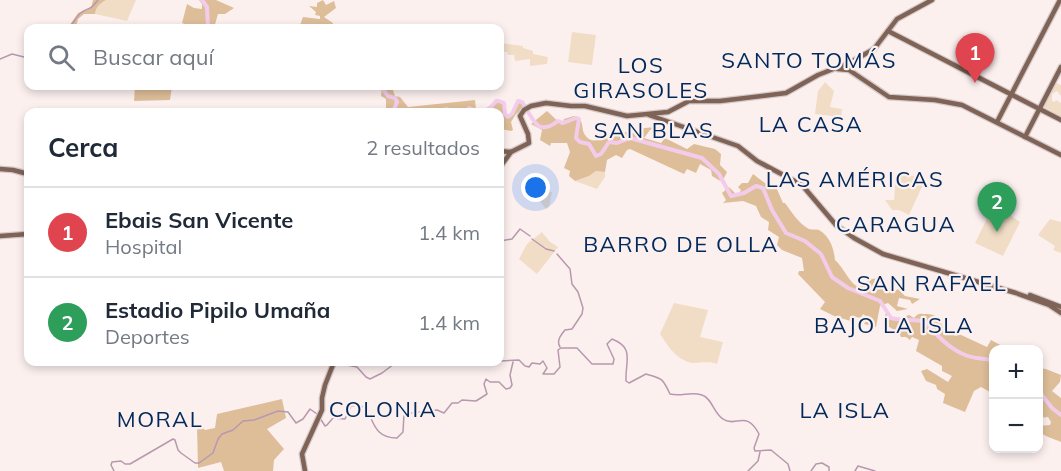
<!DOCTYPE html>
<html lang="es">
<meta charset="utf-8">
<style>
body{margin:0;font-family:Mulish,sans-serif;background:#f2f2f3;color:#1f2937}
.controls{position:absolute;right:18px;bottom:18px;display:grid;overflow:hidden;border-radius:12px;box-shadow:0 3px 9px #0003}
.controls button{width:54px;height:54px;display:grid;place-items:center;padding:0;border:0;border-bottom:2px solid #e0e1e3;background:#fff;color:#1f2937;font:30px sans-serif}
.you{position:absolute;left:536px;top:188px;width:21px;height:21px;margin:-15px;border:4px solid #fff;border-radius:50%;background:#1a73e8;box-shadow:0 0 0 9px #1a73e833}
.badge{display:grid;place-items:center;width:39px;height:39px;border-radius:50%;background:#1a70da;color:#fff;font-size:20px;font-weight:700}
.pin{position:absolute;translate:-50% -50px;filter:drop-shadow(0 2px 3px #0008)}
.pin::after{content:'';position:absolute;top:32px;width:21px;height:18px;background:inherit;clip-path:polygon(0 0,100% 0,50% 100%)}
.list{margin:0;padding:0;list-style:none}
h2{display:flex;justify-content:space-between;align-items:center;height:78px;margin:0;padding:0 24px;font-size:26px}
h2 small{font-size:20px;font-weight:400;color:#747a83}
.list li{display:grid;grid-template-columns:39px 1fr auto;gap:18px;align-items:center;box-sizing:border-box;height:90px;padding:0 24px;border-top:2px solid #e0e1e3}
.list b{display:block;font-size:22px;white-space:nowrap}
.list p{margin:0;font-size:20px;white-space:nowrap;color:#747a83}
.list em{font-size:20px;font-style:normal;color:#747a83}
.icon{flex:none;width:33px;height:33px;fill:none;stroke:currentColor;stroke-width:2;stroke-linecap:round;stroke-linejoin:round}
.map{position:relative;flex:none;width:1061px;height:471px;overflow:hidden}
.search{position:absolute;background:#fff;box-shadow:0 3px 9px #0003;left:24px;top:24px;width:480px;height:66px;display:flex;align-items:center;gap:15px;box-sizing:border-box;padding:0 21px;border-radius:12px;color:#747a83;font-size:22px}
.panel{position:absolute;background:#fff;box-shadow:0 3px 9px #0003;left:24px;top:108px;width:480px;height:258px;border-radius:12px}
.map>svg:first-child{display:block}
.green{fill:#f1ddc6}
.forest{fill:#debe99}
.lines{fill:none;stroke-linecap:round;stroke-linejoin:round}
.stream{stroke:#b798ae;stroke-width:1.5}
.river{stroke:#f3ccec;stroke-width:4}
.secondary-casing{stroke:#d6cac9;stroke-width:7}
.secondary{stroke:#7f6356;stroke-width:4.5}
.labels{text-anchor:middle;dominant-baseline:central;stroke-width:4.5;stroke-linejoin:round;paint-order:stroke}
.neighbourhood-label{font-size:22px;letter-spacing:1.5px;fill:#01295b;stroke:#fcf0ef}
</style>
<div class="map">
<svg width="1061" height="471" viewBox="0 0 1061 471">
<rect width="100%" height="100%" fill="#fcf0ef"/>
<g class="green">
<path d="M106 0H136L127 21 95 14C96 7 100 3 106 0Z"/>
<polygon points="572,32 596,35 592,65 568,62"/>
<polygon points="500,43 523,46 523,48 533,51 533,54 548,57 547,64 530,66 530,59 515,61 514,55 508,55 507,52 500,52"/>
<polygon points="825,82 834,91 830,107 842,109 841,117 815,114 818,91"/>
<polygon points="1056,83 1061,85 1061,96 1057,91 1052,94 1052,101 1054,102 1056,100 1061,103 1061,116 1044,107"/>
<polygon points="596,171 605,172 605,177 597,189 575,181 589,176"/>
<polygon points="896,174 917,176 925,180 909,215 899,210 892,210 885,200 894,200"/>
<polygon points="533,182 540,190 552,192 549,207 546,209 529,187"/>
<polygon points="994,204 1020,222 1003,256 975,243"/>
<polygon points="1050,219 1061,222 1061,253 1053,250 1055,246 1038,235"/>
<polygon points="542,232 549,241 558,247 537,274 519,259 527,244"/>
<path d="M674 303 708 310 700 337 723 342 717 364C708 361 702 363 693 363 677 361 668 346 660 334Z"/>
</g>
<g class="forest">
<path d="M93 0H106C100 3 96 7 95 14H84L78 19 76 28H46V25L69 26 78 13 91 8Z"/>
<polygon points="199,0 216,0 234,8 225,14 218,14 214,28 194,28 182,23 187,4 194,8 202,9 202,4"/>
<polygon points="323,0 326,5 334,1 336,8 324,17 333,23 332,28 299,28 303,17 320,19 320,16 315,15 316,12 309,6 317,7 317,3"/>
<polygon points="135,86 172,86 170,100 134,101"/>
<polygon points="382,86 395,86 393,90 395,96 400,97 408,107 475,100 476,110 482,111 499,102 503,104 504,114 508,118 512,115 520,101 524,102 526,107 516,114 511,122 513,130 511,131 500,129 500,112 386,112 386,99 381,96"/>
<path d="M547 111 562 125 564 119 574 116 579 118C584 124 581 129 585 135 593 147 605 136 615 134 621 132 628 132 634 131L635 129 655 127 650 130 644 138 661 143 665 138 687 149 694 144 715 149 721 154 720 165 727 172 722 182 712 176 711 170 700 164 696 173 687 169 684 174 630 149 627 150 622 158 616 155 607 160 605 172 596 171 589 176 575 181 569 176 570 171 564 168 570 152 567 143H551L550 146 540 140 542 130 531 124Z"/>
<path d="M753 174C760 179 765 185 776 187L783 203H785C791 211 799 224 809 229 812 230 816 229 819 230 830 236 834 249 835 260 844 268 848 281 858 287L872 279 879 278 881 286 886 289 890 288 894 292 898 289 905 296 920 299 912 304 910 300 899 298 897 306 908 309 897 311 888 303 880 306 876 327 864 324 868 318 863 314 861 318 856 317 854 322 834 316 820 309 825 302 798 274 799 271H804L802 258 782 250 777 245 779 237 768 230 769 222 761 217 756 206 743 201 723 203 726 200 722 193 729 187 736 194 739 193 741 190 738 187 742 183H748Z"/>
<path d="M887 309 890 316 896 320 909 315 914 318C919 312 920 314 927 314 943 315 938 323 947 332L956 336 959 334 987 347 991 340 1008 349 994 350 993 384 990 392 981 387 974 391 965 412 943 403 945 394 937 389 936 385 926 381 921 371 927 369 948 382 952 376 942 371V366L916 351 919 340 912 337 910 340 906 337H901L899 333 883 323Z"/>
<path d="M1039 368 1046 369 1061 375 1060 382 1052 391 1061 398V442C1053 438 1038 436 1039 426L1050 425 1051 422 1048 417 1039 418Z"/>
<polygon points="282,399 286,418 267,429 284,449 274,460 273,471 224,471 221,462 198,468 197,427 199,425 205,430 215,428 217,414"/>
</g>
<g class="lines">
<g class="stream">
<path d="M68 28C74 24 76 16 82 12 92 6 89 11 98 0"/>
<polyline points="0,59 12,54 28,58"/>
<polyline points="532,239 546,249 554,251"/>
<polyline points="500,241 512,239 520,229 530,236"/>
<path d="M557 254 570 269 572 284 578 292 583 308 582 314 572 329 565 330C561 335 556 341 560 347"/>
<polyline points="27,273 28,274"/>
<path d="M500 361 519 360 525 366 529 367 532 363 540 364 543 361 547 368 543 374H554L560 367 558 350 561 348H577L592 364H613L614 359 607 344 612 339C635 348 625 361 626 381L629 383 646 374C662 379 662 377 670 394 682 397 690 391 702 395 712 398 714 414 723 419 736 428 746 409 759 434L754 448 755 451 771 450 788 464 790 471"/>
<polyline points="124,362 128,363 148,362"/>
<polyline points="331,362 357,367 366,377 370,379 382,373 394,364 406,362"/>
<path d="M320 418 325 426 327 425 333 418 345 419 351 406C378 399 363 438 397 438L403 432 404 414 437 410 444 413 452 403H458L462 400 476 401 487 394 484 384 486 379 490 382H499L506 389 510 388 512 385 510 375 513 362"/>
<polyline points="114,471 111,465 112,462 121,461 125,464 130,464 173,439 175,440 178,450 181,453 195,463 199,463 213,453 218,439 222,434 233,430 243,421 254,420 278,411 288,412 296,423 303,419 310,409 317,414"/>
<polyline points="748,471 758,461 760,452"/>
<polyline points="811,471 816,464 822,463 829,467 829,471"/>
<polyline points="855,471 858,466 875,471"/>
</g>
<g class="river">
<polyline points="202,0 207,7 208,28"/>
<polyline points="386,86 384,91 388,96 395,98 397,102 393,112"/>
<polyline points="435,112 447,109 453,112"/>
<polyline points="466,112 469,108 479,112"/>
<path d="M484 112 491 107 496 101H499L504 103 505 114 508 117 512 114 518 101 522 102C533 117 536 138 558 121L563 123 576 118 579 119 576 138 580 142 589 144 596 156 601 154 609 142 617 143 630 138 702 158 719 174 731 196 744 193 756 186 763 188 772 210 786 233 805 241 821 254 832 277 848 288 880 301 891 318C902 321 913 319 925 321 936 335 948 348 965 355 974 359 984 358 994 361"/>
<polyline points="1038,390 1052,408 1061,415"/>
</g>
<g class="secondary-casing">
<g id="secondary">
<polyline points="888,31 1061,120"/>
<polyline points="838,69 849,70 889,97 935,100 962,105 1061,155"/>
<polyline points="649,115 738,146 757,161 802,185 836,225 854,238 883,254 1016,293 1049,305 1061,313"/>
<polyline points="997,122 1060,0"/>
<polyline points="1025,137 1061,67"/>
<polyline points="500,151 511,152 529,143 528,134 520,116 524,110 531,106 546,103 571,106 585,106 627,116 668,112 689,101 720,101 786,93 818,75 851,62 874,49 897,19 932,0"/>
<polyline points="500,167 511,152"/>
<polyline points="0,169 13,170 28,174"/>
<polyline points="0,236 28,234"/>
<polyline points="1030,295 1061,307"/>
<polyline points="305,471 302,454 322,410 322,398 325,385 334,362"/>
</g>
</g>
<use href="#secondary" class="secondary"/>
</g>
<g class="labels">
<g class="neighbourhood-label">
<text x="809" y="60">SANTO TOMÁS</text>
<text x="641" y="65">LOS<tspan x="641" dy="25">GIRASOLES</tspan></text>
<text x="811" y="124">LA CASA</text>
<text x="654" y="130">SAN BLAS</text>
<text x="855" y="179">LAS AMÉRICAS</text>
<text x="896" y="224">CARAGUA</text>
<text x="681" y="244">BARRO DE OLLA</text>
<text x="932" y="283">SAN RAFAEL</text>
<text x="894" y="325">BAJO LA ISLA</text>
<text x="383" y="409">COLONIA</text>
<text x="845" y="410">LA ISLA</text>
<text x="160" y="419">MORAL</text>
</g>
</g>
</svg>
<div class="controls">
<button>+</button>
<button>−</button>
</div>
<div class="you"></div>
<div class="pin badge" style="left:975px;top:83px;background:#e0444e">1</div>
<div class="pin badge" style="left:997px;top:232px;background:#2e9e5b">2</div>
<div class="search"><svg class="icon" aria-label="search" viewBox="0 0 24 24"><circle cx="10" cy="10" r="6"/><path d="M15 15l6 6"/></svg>Buscar aquí</div>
<section class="panel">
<h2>Cerca<small>2 resultados</small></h2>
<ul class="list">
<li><span class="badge" style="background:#e0444e">1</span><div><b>Ebais San Vicente</b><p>Hospital</p></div><em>1.4 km</em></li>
<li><span class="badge" style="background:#2e9e5b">2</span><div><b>Estadio Pipilo Umaña</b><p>Deportes</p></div><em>1.4 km</em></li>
</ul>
</section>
</div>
